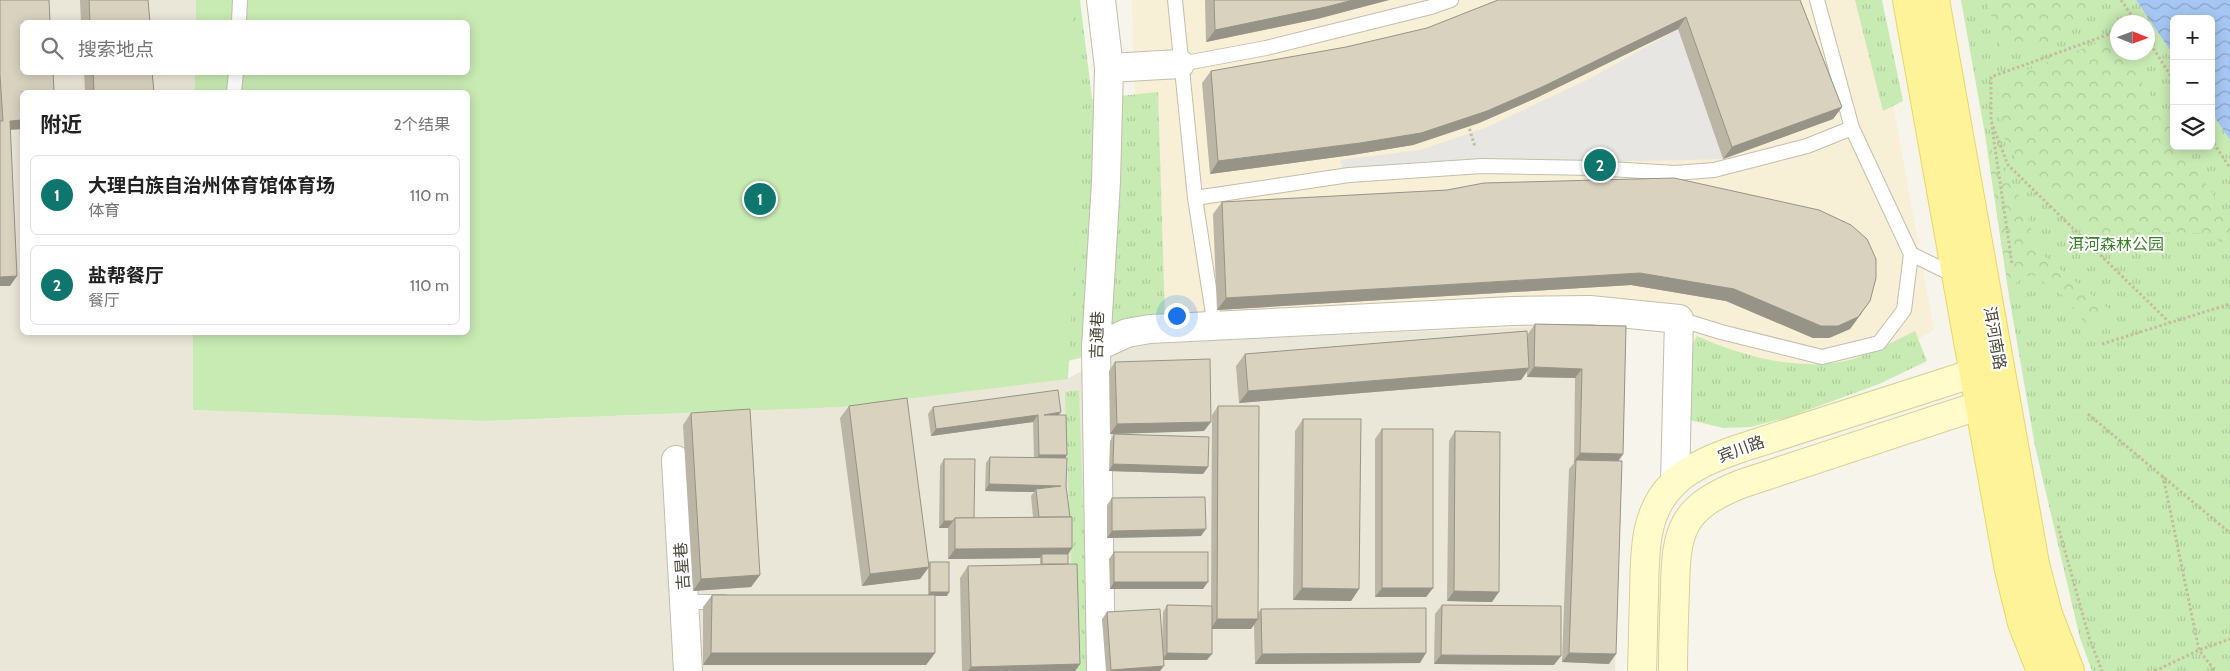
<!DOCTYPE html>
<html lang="zh">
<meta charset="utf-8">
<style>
body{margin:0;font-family:Cabin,"Noto Sans SC",sans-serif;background:#f6f6f6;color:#222}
.controls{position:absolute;right:15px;top:15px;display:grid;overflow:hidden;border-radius:8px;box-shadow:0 2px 12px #0003}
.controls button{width:45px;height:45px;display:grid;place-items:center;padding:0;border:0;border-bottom:1px solid #e0e0e0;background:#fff;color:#222;font:25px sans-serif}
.compass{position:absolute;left:2110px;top:15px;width:45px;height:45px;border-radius:50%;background:#fff;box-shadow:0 2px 12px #0003;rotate:91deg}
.you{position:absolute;left:1176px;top:315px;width:18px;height:18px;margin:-12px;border:4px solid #fff;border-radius:50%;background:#1a73e8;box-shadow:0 0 0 8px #1a73e833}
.badge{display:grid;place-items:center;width:32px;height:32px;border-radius:50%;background:#0f766e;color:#fff;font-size:16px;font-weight:700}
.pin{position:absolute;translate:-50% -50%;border:2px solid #fff;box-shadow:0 1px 5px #0006}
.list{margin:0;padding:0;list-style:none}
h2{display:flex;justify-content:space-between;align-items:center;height:65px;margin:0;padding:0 20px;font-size:21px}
h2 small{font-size:16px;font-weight:400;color:#767676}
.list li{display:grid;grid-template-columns:32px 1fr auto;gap:15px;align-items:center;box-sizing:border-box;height:80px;margin:0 10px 10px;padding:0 10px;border:1px solid #e0e0e0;border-radius:8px}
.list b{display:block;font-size:19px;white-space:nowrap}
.list p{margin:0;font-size:16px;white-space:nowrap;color:#767676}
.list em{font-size:16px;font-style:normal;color:#767676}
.icon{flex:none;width:28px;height:28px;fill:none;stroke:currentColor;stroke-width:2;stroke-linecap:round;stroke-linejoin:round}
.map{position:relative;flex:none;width:2230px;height:671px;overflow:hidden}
.search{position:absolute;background:#fff;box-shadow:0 2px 12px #0003;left:20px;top:20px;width:450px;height:55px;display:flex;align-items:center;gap:12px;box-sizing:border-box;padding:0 18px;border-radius:8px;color:#767676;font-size:19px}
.panel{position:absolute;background:#fff;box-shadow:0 2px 12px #0003;left:20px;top:90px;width:450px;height:245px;border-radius:8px}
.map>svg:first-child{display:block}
.residential{fill:#eae7d8}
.commercial{fill:#f7efd6}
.grass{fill:url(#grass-tufts);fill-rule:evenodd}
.forest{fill:url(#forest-crowns)}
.pitch{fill:#c8eab3}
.parking{fill:#e7e6e2}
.water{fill:url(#water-waves)}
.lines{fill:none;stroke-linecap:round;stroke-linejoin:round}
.service-casing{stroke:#c2beac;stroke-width:16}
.minor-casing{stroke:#c2beac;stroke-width:30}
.secondary-casing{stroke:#d7d09a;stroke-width:30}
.primary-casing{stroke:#e8d666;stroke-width:30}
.path{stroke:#c4bd9d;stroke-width:3;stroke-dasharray:2.5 2.5;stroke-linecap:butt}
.service{stroke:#fff;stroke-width:14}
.minor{stroke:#fff;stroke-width:28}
.secondary{stroke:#fffbcb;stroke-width:28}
.primary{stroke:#fff39a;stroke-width:28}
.wall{fill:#bab5a4}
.shaded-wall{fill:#979386}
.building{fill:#d8d2bf;stroke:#979386}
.labels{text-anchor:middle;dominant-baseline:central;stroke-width:4;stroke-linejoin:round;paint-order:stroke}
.park-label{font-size:16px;fill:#3b7f28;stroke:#fff}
.street-label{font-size:16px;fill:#4a4638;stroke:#fff}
</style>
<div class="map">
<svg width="2230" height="671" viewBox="0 0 2230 671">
<defs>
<pattern id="grass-tufts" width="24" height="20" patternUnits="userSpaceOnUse" patternTransform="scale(1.25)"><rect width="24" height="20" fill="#c8eab3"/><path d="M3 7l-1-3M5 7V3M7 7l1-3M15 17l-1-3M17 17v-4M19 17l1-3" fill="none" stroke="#adca9b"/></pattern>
<pattern id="forest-crowns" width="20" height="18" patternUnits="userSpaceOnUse" patternTransform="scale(1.25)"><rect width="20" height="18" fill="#c8eab3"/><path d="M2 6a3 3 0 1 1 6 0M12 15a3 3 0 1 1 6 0" fill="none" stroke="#adca9b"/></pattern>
<pattern id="water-waves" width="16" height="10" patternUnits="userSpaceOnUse" patternTransform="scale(1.25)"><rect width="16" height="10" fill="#a6c7f3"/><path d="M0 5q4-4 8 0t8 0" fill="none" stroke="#89a3c6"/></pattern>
</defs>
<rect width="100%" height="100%" fill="#f6f4eb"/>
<polygon class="residential" points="0,0 196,0 196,22 22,22 22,72 195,73 195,92 22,92 22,332 193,333 193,410 486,421 842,407 1067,379 1137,341 1626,324 1615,671 0,671"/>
<polygon class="commercial" points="1132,0 1874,0 1934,330 1880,361 1784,380 1645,323 1137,341 1137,157"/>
<g class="grass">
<polygon points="1035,0 1080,0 1092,99 1158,92 1165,319 1080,358 964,385"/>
<polygon points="1855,0 1882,0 1903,101 1883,111"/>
<path d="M1961 0H2136L2174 56V146H2211V112L2230 140V671H2092L2080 638 2035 446 2009 296 1986 140ZM2118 22H2148V52H2118Z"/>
<path d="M1915 331 1927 361 1879 384 1789 417 1751 427 1723 428 1690 420 1688 353 1697 336C1742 356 1795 371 1845 361 1863 358 1897 340 1915 331Z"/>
<polygon points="1079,390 1089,671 1075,671 1065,392"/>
</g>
<g class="forest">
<polygon points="1986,0 2085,0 2093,12 2045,47 2001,47"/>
<polygon points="2113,37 2117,44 2118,52 2123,53 2174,133 2174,146 2182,146 2230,222 2230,246 2204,233 2134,232 2120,242 2074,217 2034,181 2007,148 1996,100 2001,80"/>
<polygon points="1986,140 2024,205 2038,251 2110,310 2090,329 2065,297 2032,274 2008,287"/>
</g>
<polygon class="pitch" points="196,0 1070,0 1083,100 1068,379 842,407 485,421 193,410 193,333 468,332 468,92 195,92 195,73 468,72 468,22 196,22"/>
<polygon class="parking" points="1678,29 1723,159 1649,161 1510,160 1342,170 1341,160 1420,150 1485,128 1591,78"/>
<polygon class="water" points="2136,0 2230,0 2230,140 2211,112 2211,19 2174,19 2174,56"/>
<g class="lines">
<g class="service-casing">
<g id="service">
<polyline points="1175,0 1195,198 1215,327"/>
<polyline points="239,22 240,0"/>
<polyline points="1180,64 1266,48 1431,7 1451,0"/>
<polyline points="234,92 236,72"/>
<polyline points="1195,198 1349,175 1482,166 1594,168 1675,173 1714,170 1807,146 1852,128"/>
<polyline points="1911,254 1956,276"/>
<polyline points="1679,319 1721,332 1822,357 1879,343 1904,310 1911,254 1852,128 1817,0"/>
<polyline points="685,602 724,602"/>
</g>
</g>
<g class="minor-casing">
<g id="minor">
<polyline points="1101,0 1109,68 1106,182 1096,347 1101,671"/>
<polyline points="1109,68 1180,64"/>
<polyline points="1096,347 1127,333 1150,329 1512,311 1590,310 1679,319 1675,482"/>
<polyline points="676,460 688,671"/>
</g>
</g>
<g class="secondary-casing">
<g id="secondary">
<path d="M1642 671C1643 647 1643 622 1644 598 1645 558 1642 513 1674 483 1691 466 1716 457 1738 449L1996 366"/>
<path d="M1673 671C1673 644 1674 617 1675 590 1676 530 1681 508 1741 484L2002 398"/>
</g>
</g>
<g class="primary-casing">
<g id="primary">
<polyline points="1907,0 2009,570 2022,623 2041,671"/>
<polyline points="1935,0 2035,564 2048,614 2070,671"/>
</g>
</g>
<g class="path">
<polyline points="2121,0 2136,22"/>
<polyline points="2118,31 1991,77 1991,121 2008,165 2169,322"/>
<polyline points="2148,40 2174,81"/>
<polyline points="1468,124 1475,147"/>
<polyline points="1992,127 2012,264"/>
<polyline points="2211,139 2230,168"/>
<polyline points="2102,344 2230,304"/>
<polyline points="2088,414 2230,533"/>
<polyline points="2163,476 2199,650 2215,671"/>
<polyline points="2058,526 2089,637 2102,671"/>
<polyline points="2155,671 2199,650 2230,639"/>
</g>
<use href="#service" class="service"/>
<use href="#minor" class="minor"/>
<use href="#secondary" class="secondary"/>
<use href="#primary" class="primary"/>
</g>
<g class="wall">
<polygon points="0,0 22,92 22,129 10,130 10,286 0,286"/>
<polygon points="80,0 148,0 150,22 81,22"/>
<polygon points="1205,0 1389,0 1317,19 1206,42"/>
<polygon points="1800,0 1842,107 1833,119 1723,159 1678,29 1534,99 1479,123 1413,145 1352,155 1210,174 1202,83 1211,71"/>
<polygon points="84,72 152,72 154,92 85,92"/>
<polygon points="1222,202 1862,313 1850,329 1829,338 1813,338 1726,301 1631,285 1217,310 1213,214"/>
<polygon points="1535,324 1626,326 1623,454 1618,461 1609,664 1562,662 1569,469 1574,463 1575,378 1527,377 1527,372 1521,380 1239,403 1236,366 1245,354 1528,345 1528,334"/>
<polygon points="1115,362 1204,431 1110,434 1109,371"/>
<polygon points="849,406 928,565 930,562 947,596 935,596 935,653 926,665 703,665 703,607 712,595 928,595 928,568 920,579 862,586 840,418"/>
<polygon points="1218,406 1258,613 1261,609 1420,663 1255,664 1254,625 1251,629 1212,629 1207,660 1163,660 1160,671 1106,671 1102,619 1107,612 1162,646 1163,612 1167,605 1211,606 1212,415"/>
<polygon points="933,407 1059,415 1065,458 1066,486 1072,548 1068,555 1068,564 1080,664 1075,671 962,671 960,578 968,566 1040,565 1040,558 948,559 948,528 939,528 940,466 944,459 974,518 1033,517 1031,496 1034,492 985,491 986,463 990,457 1034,458 1033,422 931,436 928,414"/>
<polygon points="691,413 760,575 751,587 693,591 683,425"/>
<polygon points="1303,419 1359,589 1351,601 1293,600 1295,431"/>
<polygon points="1382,429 1433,588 1426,597 1375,597 1375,439"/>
<polygon points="1455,431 1492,602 1447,601 1449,441"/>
<polygon points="1114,434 1208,467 1203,474 1109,471 1110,441"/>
<polygon points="1112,498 1201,536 1107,538 1107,505"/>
<polygon points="1114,552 1203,589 1110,589 1109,559"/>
<polygon points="1442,605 1554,665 1434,664 1435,614"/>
</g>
<g class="shaded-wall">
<polygon points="1353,0 1389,0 1317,19 1206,42 1215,30"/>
<polygon points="1686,17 1678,29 1534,99 1479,123 1413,145 1352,155 1210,174 1218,161"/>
<polygon points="1842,107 1833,119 1723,159 1732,147"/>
<polygon points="22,120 22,129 3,130 10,121"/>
<polygon points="1640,273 1870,301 1850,329 1829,338 1813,338 1726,301 1631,285 1217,310 1226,298"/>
<polygon points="17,276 10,286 0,286 0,277"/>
<polygon points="1534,367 1582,369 1575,378 1527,377"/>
<polygon points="1529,368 1521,380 1239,403 1248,391"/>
<polygon points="1061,412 1056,419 1044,415"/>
<polygon points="1038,415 1033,422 931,436 936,429"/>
<polygon points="1211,422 1204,431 1110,434 1117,424"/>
<polygon points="1580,453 1623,454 1616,464 1576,460 1573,463"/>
<polygon points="1039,455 1067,455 1063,462 1034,462"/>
<polygon points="1113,464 1208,467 1203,474 1109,471"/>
<polygon points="989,484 1061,486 1036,489 1034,492 985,491"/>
<polygon points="944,521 953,521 948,528 939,528"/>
<polygon points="1206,529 1201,536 1107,538 1112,531"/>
<polygon points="1072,548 1066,557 1042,554 1040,558 948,559 955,549"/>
<polygon points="929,567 920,579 862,586 870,574"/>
<polygon points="760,575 751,587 693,591 701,579"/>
<polygon points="1114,582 1208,582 1203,589 1110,589"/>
<polygon points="1302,588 1359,589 1351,601 1293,600"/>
<polygon points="1382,588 1433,588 1426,597 1375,597"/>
<polygon points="1454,591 1499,592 1492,602 1447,601"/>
<polygon points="930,592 949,592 947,596 928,596"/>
<polygon points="1217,619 1258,619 1251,629 1211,629"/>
<polygon points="711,653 935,653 926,665 703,665"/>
<polygon points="1167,653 1212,654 1207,660 1162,660"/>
<polygon points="1426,653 1420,663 1255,664 1262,654"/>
<polygon points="1569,653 1616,654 1609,664 1562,662"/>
<polygon points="1441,655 1561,656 1554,665 1434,664"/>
<polygon points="1080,664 1075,671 968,671 971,667"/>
<polygon points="1164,666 1160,671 1110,671 1111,670"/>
</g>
<g class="building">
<polygon points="0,0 49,0 50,22 22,22 22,72 53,72 54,92 22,92 22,120 10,121 17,276 0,277 0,121 3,121 0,75"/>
<polygon points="89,0 148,0 150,22 90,22"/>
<polygon points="1214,0 1353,0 1326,7 1215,30"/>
<polygon points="1498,0 1800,0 1842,107 1732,147 1686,17 1542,87 1487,111 1421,133 1360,143 1218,161 1211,71 1346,47 1427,28"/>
<polygon points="93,72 152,72 154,92 94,92"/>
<polygon points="1674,178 1819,210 1851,225 1867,239 1876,259 1876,278 1870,301 1858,317 1838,326 1821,326 1734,289 1640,273 1226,298 1222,202 1447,190 1484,183"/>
<polygon points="1535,324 1626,326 1623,454 1580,453 1582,369 1534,367"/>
<polygon points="1527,331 1529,368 1248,391 1245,354"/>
<polygon points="1210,359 1211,422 1117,424 1115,362"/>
<polygon points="1058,390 1061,412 1044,415 1066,415 1067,455 1039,455 1038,415 936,429 933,407"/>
<polygon points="907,398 929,567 870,574 849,406"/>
<polygon points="1218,406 1259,406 1258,619 1217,619"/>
<polygon points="750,409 760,575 701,579 691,413"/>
<polygon points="1303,419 1361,419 1359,589 1302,588"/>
<rect x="1382" y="429" width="51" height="159"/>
<polygon points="1455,431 1500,432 1499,592 1454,591"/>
<polygon points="1114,434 1209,437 1208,467 1113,464"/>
<polygon points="990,457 1067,458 1066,486 1070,517 1039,517 1036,489 1061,486 989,484"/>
<polygon points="944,459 975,459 974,518 955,518 953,521 944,521"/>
<polygon points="1576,460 1622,461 1616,654 1569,653"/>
<polygon points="1205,497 1206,529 1112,531 1112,498"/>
<polygon points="1072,517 1072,548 955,549 955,518"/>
<rect x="1114" y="552" width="94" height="30"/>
<rect x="1042" y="554" width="26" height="10"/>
<rect x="930" y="562" width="19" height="30"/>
<polygon points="1077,564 1080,664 971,667 968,566"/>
<polygon points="712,595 935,595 935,653 711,653"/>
<polygon points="1167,605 1212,606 1212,654 1167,653"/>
<polygon points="1442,605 1561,606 1561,656 1441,655"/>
<polygon points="1426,608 1426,653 1262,654 1261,609"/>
<polygon points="1160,609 1164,666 1111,670 1107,612"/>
</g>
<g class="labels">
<g class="park-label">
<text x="2116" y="244">洱河森林公园</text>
</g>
<g class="street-label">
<text transform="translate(1097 335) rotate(-88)">吉通巷</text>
<text transform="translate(1995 338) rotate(80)">洱河南路</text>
<text transform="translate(1741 449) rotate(-20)">宾川路</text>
<text transform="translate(682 566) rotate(-94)">吉星巷</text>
</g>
</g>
</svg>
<div class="controls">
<button>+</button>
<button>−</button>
<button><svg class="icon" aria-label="layers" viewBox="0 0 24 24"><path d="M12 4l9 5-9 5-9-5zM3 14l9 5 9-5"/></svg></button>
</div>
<svg class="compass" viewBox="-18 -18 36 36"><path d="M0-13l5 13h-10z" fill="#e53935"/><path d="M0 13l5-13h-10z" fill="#767676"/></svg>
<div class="you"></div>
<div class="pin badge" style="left:760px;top:199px">1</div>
<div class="pin badge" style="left:1600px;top:165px">2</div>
<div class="search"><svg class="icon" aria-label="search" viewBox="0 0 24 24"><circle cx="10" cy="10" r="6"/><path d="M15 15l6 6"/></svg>搜索地点</div>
<section class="panel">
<h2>附近<small>2个结果</small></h2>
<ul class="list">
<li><span class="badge">1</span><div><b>大理白族自治州体育馆体育场</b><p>体育</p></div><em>110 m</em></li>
<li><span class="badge">2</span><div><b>盐帮餐厅</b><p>餐厅</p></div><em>110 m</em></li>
</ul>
</section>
</div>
